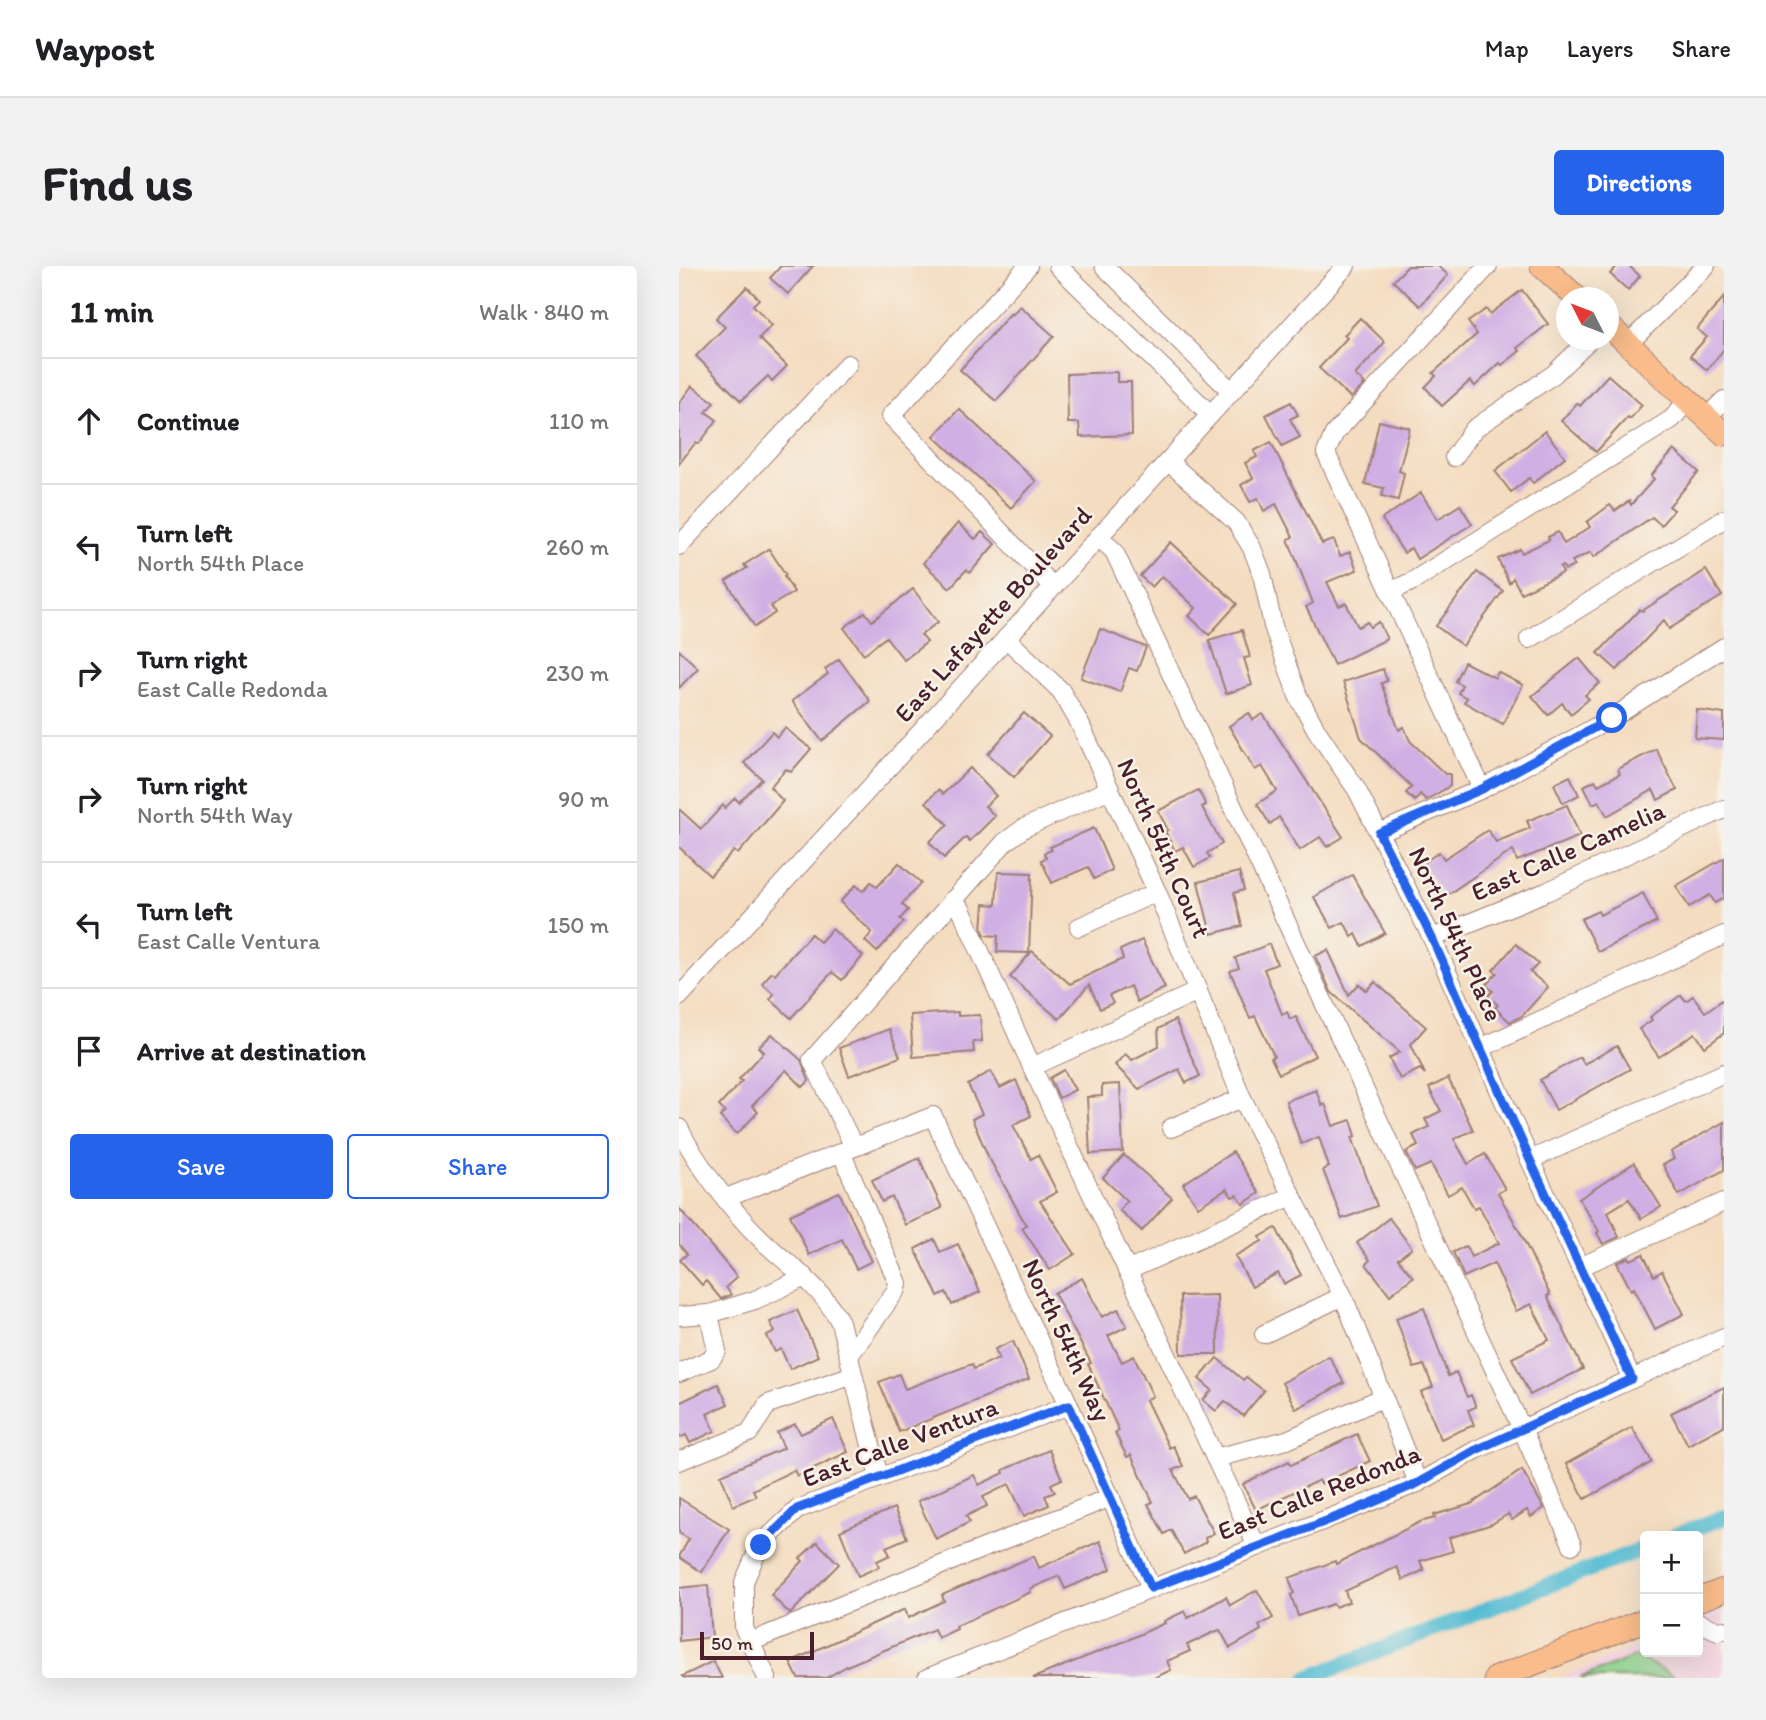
<!DOCTYPE html>
<meta charset="utf-8">
<style>
body{margin:0;font-family:Itim,sans-serif;background:#f2f2f2;color:#202124}
.controls{position:absolute;right:21px;bottom:21px;display:grid;overflow:hidden;border-radius:7px;box-shadow:0 7px 28px #0002}
.controls button{width:63px;height:63px;display:grid;place-items:center;padding:0;border:0;border-bottom:2px solid #e0e0e0;background:#fff;color:#202124;font:35px sans-serif}
.compass{position:absolute;left:877px;top:21px;width:63px;height:63px;border-radius:50%;background:#fff;box-shadow:0 7px 28px #0002;rotate:312deg}
.scale{position:absolute;left:21px;bottom:18px;width:114px;box-sizing:border-box;padding-left:7px;border:4px solid #4a1f2b;border-top:0;font-size:19px;line-height:24px;white-space:nowrap;color:#4a1f2b;-webkit-text-stroke:5px #f7f3e8;paint-order:stroke}
.stop{position:absolute;width:21px;height:21px;margin:-16px;border:5px solid #2563eb;border-radius:50%;background:#fff}
.stop.end{background:#2563eb;border-color:#fff;box-shadow:0 2px 7px #0008}
.list{margin:0;padding:0;list-style:none}
h2{display:flex;justify-content:space-between;align-items:center;height:91px;margin:0;padding:0 28px;font-size:30px}
h2 small{font-size:23px;font-weight:400;color:#757577}
.list li{display:grid;grid-template-columns:46px 1fr auto;gap:21px;align-items:center;box-sizing:border-box;height:126px;padding:0 28px;border-top:2px solid #e0e0e0}
.list b{display:block;font-size:26px;white-space:nowrap}
.list p{margin:0;font-size:23px;white-space:nowrap;color:#757577}
.list em{font-size:23px;font-style:normal;color:#757577}
.actions{display:flex;gap:14px;padding:21px 28px}
.actions a{flex:1;padding:16px 0;border:2px solid #2563eb;border-radius:7px;text-align:center;font-size:24px;color:#2563eb}
.actions .main{background:#2563eb;color:#fff}
.icon{flex:none;width:38px;height:38px;fill:none;stroke:currentColor;stroke-width:2;stroke-linecap:round;stroke-linejoin:round}
.map{position:relative;flex:none;width:1045px;height:1412px;overflow:hidden;border-radius:7px}
header{display:flex;align-items:center;gap:42px;box-sizing:border-box;height:98px;padding:0 35px;background:#fff;border-bottom:2px solid #e0e0e0}
header strong{font-size:33px}
nav{display:flex;gap:38px;margin-inline-start:auto;font-size:24px}
.intro{display:flex;align-items:center;justify-content:space-between;box-sizing:border-box;height:168px;padding:0 42px}
h1{margin:0;font-size:49px}
.button{padding:18px 32px;border-radius:7px;background:#2563eb;color:#fff;font-size:24px;font-weight:700}
main{display:flex;gap:42px;padding:0 42px}
aside{flex:1;background:#fff;border-radius:7px;box-shadow:0 7px 28px #0002}
.map>svg:first-child{display:block}
.built{fill:#f3cfdf}
.garden{fill:#8ad08a;stroke:#6a785a;stroke-width:2}
.lines{fill:none;stroke-linecap:round;stroke-linejoin:round}
.canal{stroke:#55bcd3;stroke-width:16}
.building{fill:#d0afe4}
.minor-casing{stroke:#9f7e76;stroke-width:20}
.major-casing{stroke:#9f7e76;stroke-width:25}
.minor{stroke:#fff;stroke-width:18}
.major{stroke:#f9bc8a;stroke-width:23}
.route{stroke:#2563eb;stroke-width:9}
.labels{text-anchor:middle;dominant-baseline:central;stroke-width:5;stroke-linejoin:round;paint-order:stroke}
.street-label{font-size:26px;fill:#4a1f2b;stroke:#f7f3e8}
</style>
<header>
<strong>Waypost</strong>
<nav><a>Map</a><a>Layers</a><a>Share</a></nav>
</header>
<div class="intro"><h1>Find us</h1><a class="button">Directions</a></div>
<main>
<aside>
<h2>11 min<small>Walk · 840 m</small></h2>
<ul class="list">
<li><svg class="icon" aria-label="ahead" viewBox="0 0 24 24"><path d="M12 20V5M6 11l6-6 6 6"/></svg><div><b>Continue</b></div><em>110 m</em></li>
<li><svg class="icon" aria-label="left" viewBox="0 0 24 24"><path d="M17 20v-9H6M10 6l-5 5 5 5"/></svg><div><b>Turn left</b><p>North 54th Place</p></div><em>260 m</em></li>
<li><svg class="icon" aria-label="right" viewBox="0 0 24 24"><path d="M7 20v-9h11M14 6l5 5-5 5"/></svg><div><b>Turn right</b><p>East Calle Redonda</p></div><em>230 m</em></li>
<li><svg class="icon" aria-label="right" viewBox="0 0 24 24"><path d="M7 20v-9h11M14 6l5 5-5 5"/></svg><div><b>Turn right</b><p>North 54th Way</p></div><em>90 m</em></li>
<li><svg class="icon" aria-label="left" viewBox="0 0 24 24"><path d="M17 20v-9H6M10 6l-5 5 5 5"/></svg><div><b>Turn left</b><p>East Calle Ventura</p></div><em>150 m</em></li>
<li><svg class="icon" aria-label="arrive" viewBox="0 0 24 24"><path d="M6 21V4h12l-3 4 3 4H6"/></svg><div><b>Arrive at destination</b></div></li>
</ul>
<div class="actions"><a class="main">Save</a><a>Share</a></div>
</aside>
<div class="map">
<svg width="1045" height="1412" viewBox="0 0 1045 1412">
<rect width="100%" height="100%" fill="#f7f3e8"/>
<filter id="ink" filterUnits="userSpaceOnUse"><feTurbulence type="fractalNoise" baseFrequency=".0143" numOctaves="2"/><feDisplacementMap in="SourceGraphic" scale="14" xChannelSelector="R" yChannelSelector="G"/><feConvolveMatrix kernelMatrix="1 2 1 2 8 2 1 2 1" color-interpolation-filters="sRGB"/></filter>
<filter id="wash" filterUnits="userSpaceOnUse"><feTurbulence type="fractalNoise" baseFrequency=".00686" numOctaves="4" result="noise"/><feDisplacementMap in="SourceGraphic" scale="28" xChannelSelector="R" yChannelSelector="G"/><feGaussianBlur stdDeviation="1.57" result="paint"/><feColorMatrix in="noise" values="0 0 0 0 0 0 0 0 0 0 0 0 0 0 0 0 0 1.4 0 .05"/><feComposite in="paint" operator="in"/></filter>
<g filter="url(#wash)">
<rect width="100%" height="100%" fill="#f4dcc0"/>
<polygon class="built" points="1045,1343 1045,1412 882,1412 966,1376 966,1386 1019,1386 1019,1354"/>
<polygon class="garden" points="957,1390 998,1412 901,1412"/>
<g class="lines">
<g class="canal">
<polyline points="996,1270 1045,1251"/>
<polyline points="629,1412 966,1282"/>
</g>
</g>
<g id="blocks">
<g class="building">
<polygon points="102,0 134,0 109,28 91,12"/>
<polygon points="729,0 759,0 769,9 741,40 714,15"/>
<polygon points="938,0 950,0 961,10 949,24 931,8"/>
<polygon points="68,21 80,33 74,39 93,59 80,72 108,100 93,115 89,110 62,135 17,90 46,61 37,52"/>
<polygon points="843,24 869,58 838,82 841,85 823,99 821,97 796,120 791,115 763,140 746,121 757,110 754,107 798,68 789,56 807,43 811,48"/>
<polygon points="1045,31 1045,83 1028,104 1011,90 1028,71 1018,63"/>
<polygon points="341,40 375,70 317,135 281,104 332,47 333,49"/>
<polygon points="681,52 706,76 676,109 686,118 672,132 640,102 668,72 665,69"/>
<polygon points="438,106 438,116 452,116 453,169 401,171 400,157 389,157 388,108"/>
<polygon points="929,109 963,139 951,153 949,151 917,186 882,155 898,137 901,140"/>
<polygon points="13,120 35,136 27,146 38,154 20,178 17,176 0,198 0,137"/>
<polygon points="612,136 619,149 611,153 621,171 603,180 587,149"/>
<polygon points="280,143 357,215 332,242 255,170"/>
<polygon points="700,155 731,162 720,205 725,207 719,234 703,230 705,222 686,218"/>
<polygon points="866,165 886,191 854,217 850,212 832,226 816,205"/>
<polygon points="592,176 643,278 655,274 661,290 671,286 678,304 648,316 660,340 667,337 679,361 689,356 691,361 700,356 708,373 655,399 627,341 634,337 609,273 614,271 597,238 585,245 579,232 571,236 562,219 574,212 566,197 578,191 575,185"/>
<polygon points="995,184 1020,206 990,240 995,244 982,259 973,251 915,291 912,286 893,295 896,300 886,304 884,300 881,301 884,307 842,327 834,312 830,317 819,293 841,283 843,287 870,274 869,271 879,266 885,278 911,261 908,256 931,239 936,245 950,235 952,239 975,213 972,210"/>
<polygon points="742,227 759,253 781,239 793,258 738,293 732,282 725,287 703,253"/>
<polygon points="279,257 296,273 303,266 316,278 291,307 287,304 271,322 244,297"/>
<polygon points="492,276 558,338 530,369 510,350 517,342 483,310 473,321 461,310"/>
<polygon points="90,283 107,309 105,310 115,326 92,340 96,347 76,361 47,315 68,302 65,299"/>
<polygon points="1027,304 1043,330 990,363 985,354 938,404 919,387 961,343 963,345"/>
<polygon points="798,306 824,325 784,380 757,360"/>
<polygon points="234,323 259,356 242,369 248,376 225,394 207,371 185,388 165,362 186,346 193,355"/>
<polygon points="421,363 467,381 458,405 450,402 441,426 402,412"/>
<polygon points="563,364 571,391 565,392 573,419 547,428 530,374"/>
<polygon points="0,384 19,402 0,422"/>
<polygon points="900,392 921,417 906,429 910,433 892,448 883,437 869,449 853,430"/>
<polygon points="160,393 191,435 143,475 113,435 149,408 146,403"/>
<polygon points="785,396 816,412 819,406 844,419 824,458 785,436 788,432 779,427 783,419 776,415"/>
<polygon points="704,403 708,415 702,417 720,464 725,461 731,475 766,508 771,508 771,520 747,534 741,528 736,535 727,527 733,521 682,472 664,416"/>
<polygon points="1018,444 1045,448 1045,474 1016,472"/>
<polygon points="345,447 371,470 335,511 309,488"/>
<polygon points="570,447 574,454 584,448 664,571 648,581 641,571 621,584 600,551 591,558 578,538 598,525 583,500 576,504 550,460"/>
<polygon points="106,462 132,483 112,506 107,503 91,521 104,535 59,588 55,585 31,610 0,581 0,543 22,563 44,539 46,542 56,532 60,536 83,513 65,497 93,466 98,471"/>
<polygon points="977,483 998,524 979,534 974,524 928,550 920,535 914,538 905,520 916,514 919,519 941,508 939,503"/>
<polygon points="291,502 317,530 306,540 316,550 291,575 287,571 265,592 250,576 269,559 247,536 259,524 264,528"/>
<polygon points="891,510 900,529 884,537 875,518"/>
<polygon points="519,524 527,539 523,541 543,578 528,587 531,592 515,601 504,581 496,585 486,565 489,564 479,545"/>
<polygon points="888,539 901,570 838,595 834,584 765,631 743,598 760,586 765,593 809,564 817,576 851,562 848,555"/>
<polygon points="415,562 433,604 415,613 409,601 373,617 362,594 367,592 365,587 373,584 371,581"/>
<polygon points="1045,592 1045,632 1036,637 1031,629 1010,641 997,620"/>
<polygon points="220,597 242,617 223,638 229,644 221,653 225,656 198,686 186,675 193,666 161,636 177,619 184,625 192,616 198,621"/>
<polygon points="319,606 353,607 350,687 318,686 319,670 306,669 303,663 305,638 317,639"/>
<polygon points="560,606 565,624 555,627 563,660 532,668 519,616"/>
<polygon points="673,609 706,667 683,680 677,668 673,671 665,656 653,662 635,631"/>
<polygon points="964,627 978,656 919,686 902,653 919,645 921,649"/>
<polygon points="153,663 184,690 163,714 153,706 112,752 91,733 95,728 83,717 93,706 96,708 132,668 141,676"/>
<polygon points="463,674 486,722 458,736 451,720 430,730 434,737 421,743 410,719 380,753 331,711 353,685 391,718 444,693 441,684"/>
<polygon points="590,678 598,698 585,703 603,748 608,746 611,753 617,751 636,790 600,808 592,792 595,790 576,750 571,752 551,705 560,702 556,692"/>
<polygon points="837,678 859,698 851,706 869,721 843,750 831,756 816,742 819,739 809,730 814,725 807,719 818,707 814,704"/>
<polygon points="649,684 670,729 680,718 688,725 696,716 747,761 732,778 746,808 741,803 721,813 710,792 721,786 652,726 636,690"/>
<polygon points="1002,729 1007,735 1014,730 1026,746 1045,733 1045,767 1026,781 1016,767 980,791 960,763 973,754 971,751"/>
<polygon points="279,746 279,750 301,749 303,775 294,776 295,786 234,791 231,749"/>
<polygon points="496,754 521,810 507,817 500,803 460,823 436,799 446,788 453,794 480,780 479,763"/>
<polygon points="210,763 221,791 170,810 160,782"/>
<polygon points="93,768 122,794 130,815 124,821 107,804 73,840 79,846 58,868 41,851 46,846 40,840 63,815 60,813 85,786 80,781"/>
<polygon points="938,780 951,803 877,844 861,814 901,791 905,798"/>
<polygon points="385,804 396,824 380,832 371,812"/>
<polygon points="312,805 321,822 337,814 352,850 334,859 352,893 359,889 378,926 361,935 396,988 371,1004 343,962 347,959 309,890 293,853 303,848 289,819"/>
<polygon points="769,812 794,864 775,873 789,898 806,888 826,923 819,927 842,968 871,1029 868,1030 904,1103 851,1129 833,1092 870,1074 852,1038 837,1045 815,997 785,1011 774,986 787,980 792,991 820,977 800,940 795,942 783,921 769,929 752,898 736,905 727,886 739,880 734,869 750,861 746,853 762,845 750,822"/>
<polygon points="441,818 444,886 411,888 408,831 423,830 423,819"/>
<polygon points="637,824 643,840 646,838 654,860 672,854 677,870 673,871 698,940 663,953 644,904 650,901 640,871 622,878 607,835"/>
<polygon points="1045,856 1045,904 1000,929 984,899 995,893 992,886"/>
<polygon points="554,886 580,927 564,938 558,929 553,931 548,923 519,941 504,918"/>
<polygon points="445,889 493,932 463,965 440,944 448,935 424,912"/>
<polygon points="240,892 263,942 226,959 213,931 203,936 193,914"/>
<polygon points="955,897 982,941 962,953 950,933 929,946 940,971 924,978 918,967 920,965 900,933"/>
<polygon points="160,926 193,995 177,1003 163,973 130,989 111,949"/>
<polygon points="0,942 58,1011 47,1021 52,1029 42,1033 27,1015 23,1019 1,994 8,988 0,978"/>
<polygon points="710,952 733,982 719,993 734,1011 711,1029 687,998 691,994 678,977"/>
<polygon points="597,962 622,1009 605,1018 599,1007 573,1021 556,990 583,975 581,971"/>
<polygon points="255,973 261,986 279,978 301,1026 273,1039 267,1026 259,1030 236,983"/>
<polygon points="964,988 975,1010 983,1005 1005,1048 976,1063 955,1022 952,1024 938,997 950,991 952,994"/>
<polygon points="403,1012 423,1051 439,1043 448,1060 429,1070 443,1096 455,1090 474,1130 467,1134 490,1182 494,1180 504,1200 494,1204 509,1233 515,1230 535,1267 526,1272 527,1276 505,1288 492,1264 485,1268 469,1238 474,1236 452,1189 448,1191 436,1167 440,1165 409,1098 412,1097 375,1027"/>
<polygon points="538,1029 539,1088 502,1088 501,1030"/>
<polygon points="745,1042 769,1110 777,1106 788,1131 792,1129 797,1141 789,1144 795,1159 762,1173 742,1126 754,1121 745,1099 735,1102 717,1052"/>
<polygon points="118,1044 139,1090 111,1103 102,1083 96,1086 88,1070 96,1066 91,1056"/>
<polygon points="334,1075 350,1113 220,1166 200,1116 220,1108 226,1123 293,1098 295,1103 320,1092 316,1083"/>
<polygon points="650,1090 665,1117 617,1143 603,1117"/>
<polygon points="538,1092 564,1114 567,1111 585,1125 564,1150 546,1135 537,1145 524,1134 533,1124 520,1113"/>
<polygon points="39,1118 49,1138 28,1148 36,1165 11,1177 7,1169 0,1172 0,1137"/>
<polygon points="1045,1121 1045,1160 1009,1179 992,1147"/>
<polygon points="154,1153 169,1186 118,1210 115,1204 74,1224 77,1230 54,1240 42,1209 105,1182 98,1167 116,1158 122,1168"/>
<polygon points="953,1161 973,1196 906,1233 887,1198"/>
<polygon points="678,1168 691,1195 642,1218 640,1214 577,1244 564,1218 610,1195 612,1199"/>
<polygon points="370,1184 383,1213 372,1218 376,1226 366,1230 370,1239 345,1250 330,1218 304,1231 308,1240 287,1250 291,1256 257,1273 239,1235 295,1209 300,1219 325,1207 324,1204"/>
<polygon points="843,1204 865,1242 852,1251 848,1244 833,1254 829,1248 813,1258 770,1272 774,1285 741,1295 745,1304 724,1314 718,1301 666,1325 670,1336 656,1341 654,1338 619,1350 612,1329 615,1327 610,1312 656,1295 657,1298 741,1256 756,1252 755,1249 792,1238"/>
<polygon points="0,1232 50,1263 23,1306 0,1291 10,1273 0,1267"/>
<polygon points="215,1242 228,1272 207,1281 211,1289 198,1295 200,1301 179,1310 161,1265"/>
<polygon points="421,1275 432,1303 386,1323 380,1310 351,1323 352,1326 277,1360 278,1363 259,1372 255,1363 168,1400 147,1412 119,1412 111,1396 226,1343 229,1352 265,1335 263,1329 355,1290 360,1302"/>
<polygon points="138,1276 160,1298 111,1348 92,1329 124,1295 121,1292"/>
<polygon points="29,1319 33,1371 0,1375 0,1322"/>
<polygon points="578,1324 594,1352 580,1360 582,1364 551,1382 541,1364 535,1366 508,1379 511,1385 488,1395 492,1404 475,1412 354,1412 444,1376 486,1357 485,1355 506,1345 509,1352 547,1331 551,1339"/>
<polygon points="34,1395 43,1412 0,1412"/>
</g>
</g>
</g>
<g filter="url(#ink)">
<use href="#blocks" fill-opacity="0" stroke="#9f7e76" stroke-width="2"/>
<g class="lines">
<g class="minor-casing">
<g id="minor">
<polyline points="349,0 212,150 374,321"/>
<polyline points="379,0 531,148"/>
<polyline points="425,0 552,125"/>
<polyline points="949,78 1027,0"/>
<polyline points="1028,151 1045,134"/>
<polyline points="775,191 795,163 875,108 910,74"/>
<polyline points="489,195 557,256 573,282 583,308 594,360 619,430 638,465 678,524 753,672 851,894 953,1113"/>
<polyline points="419,271 435,285 843,1163 893,1279"/>
<polyline points="0,280 169,98"/>
<polyline points="711,326 734,315 993,153 1009,134"/>
<polyline points="327,372 382,425 400,456 478,626 563,832 664,1030 739,1217"/>
<polyline points="850,373 1045,253"/>
<polyline points="803,523 647,187 655,168 809,0"/>
<polyline points="700,567 803,523 933,452 1045,381"/>
<polyline points="273,634 282,643 353,801 578,1281"/>
<polyline points="400,661 478,626"/>
<polyline points="753,672 867,626 1045,543"/>
<polyline points="0,731 667,0"/>
<polyline points="802,782 1045,669"/>
<polyline points="353,801 519,725"/>
<path d="M0 862C16 895 53 945 80 971 110 1001 140 1017 161 1056L200 1211"/>
<polyline points="492,862 563,832"/>
<polyline points="175,881 133,794 326,576 345,562 431,523"/>
<polyline points="162,886 219,1017 218,1023 170,1090"/>
<polyline points="851,894 1045,807"/>
<polyline points="47,932 254,850 390,1139 472,1322"/>
<polyline points="901,1001 1045,936"/>
<polyline points="448,1005 613,930"/>
<polyline points="0,1050 30,1048"/>
<polyline points="585,1068 664,1030"/>
<polyline points="0,1107 32,1093 38,1085 30,1048 76,1034 126,1011"/>
<polyline points="536,1192 608,1174 705,1131"/>
<polyline points="0,1195 70,1167 89,1138 174,1109"/>
<polyline points="1019,1356 1039,1365 1045,1364"/>
<polyline points="71,1376 432,1231"/>
<polyline points="88,1412 65,1362 65,1316 81,1279 119,1243 390,1139"/>
<polyline points="248,1412 739,1217 797,1184 1045,1071"/>
</g>
</g>
<g class="major-casing">
<g id="major">
<polyline points="863,0 898,32"/>
<polyline points="930,60 1045,168"/>
<polyline points="1019,1334 1045,1324"/>
<polyline points="817,1412 966,1354"/>
</g>
</g>
<use href="#minor" class="minor"/>
<use href="#major" class="major"/>
</g>
</g>
<g class="lines" filter="url(#ink)">
<polyline class="route" points="82,1279 118,1243 390,1139 472,1322 676,1244 739,1217 797,1184 953,1113 851,894 753,672 700,567 803,523 933,452"/>
</g>
<g class="labels">
<g class="street-label">
<text transform="translate(314 348) rotate(-48)">East Lafayette Boulevard</text>
<text transform="translate(485 582) rotate(66)">North 54th Court</text>
<text transform="translate(889 585) rotate(-24)">East Calle Camelia</text>
<text transform="translate(777 668) rotate(65)">North 54th Place</text>
<text transform="translate(388 1074) rotate(65)">North 54th Way</text>
<text transform="translate(221 1176) rotate(-21)">East Calle Ventura</text>
<text transform="translate(640 1226) rotate(-22)">East Calle Redonda</text>
</g>
</g>
</svg>
<div class="controls">
<button>+</button>
<button>−</button>
</div>
<svg class="compass" viewBox="-18 -18 36 36"><path d="M0-13l5 13h-10z" fill="#e53935"/><path d="M0 13l5-13h-10z" fill="#757577"/></svg>
<div class="scale">50 m</div>
<div class="stop" style="left:933px;top:452px"></div>
<div class="stop end" style="left:82px;top:1279px"></div>
</div>
</main>
